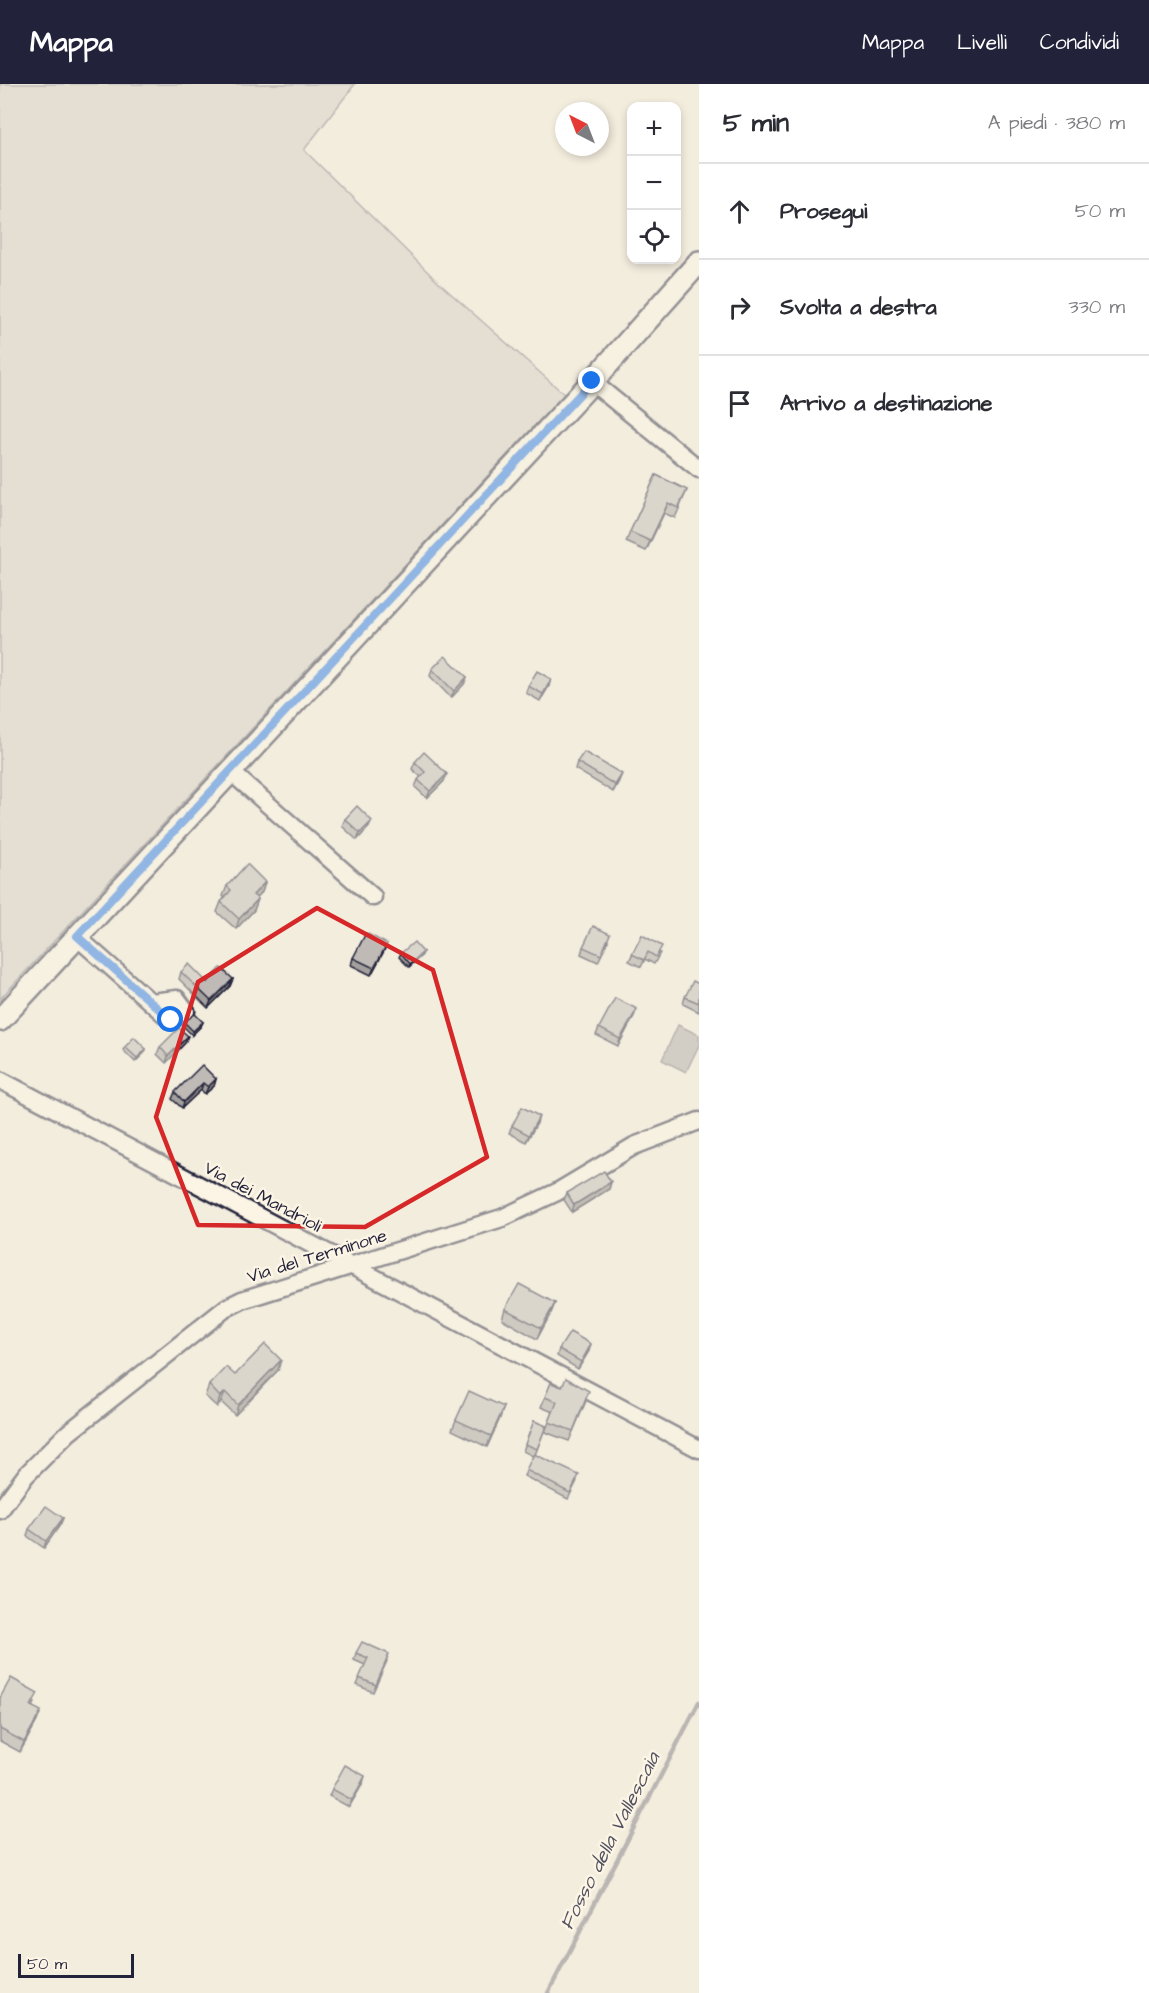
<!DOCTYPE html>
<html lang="it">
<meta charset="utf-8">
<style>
body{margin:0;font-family:"Architects Daughter",sans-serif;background:#f7f7f7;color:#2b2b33}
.controls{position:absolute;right:18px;top:18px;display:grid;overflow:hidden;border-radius:12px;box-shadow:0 3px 9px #0003}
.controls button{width:54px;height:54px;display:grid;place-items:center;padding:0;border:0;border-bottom:2px solid #e1e1e2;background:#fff;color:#2b2b33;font:30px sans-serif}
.compass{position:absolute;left:555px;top:18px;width:54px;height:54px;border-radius:50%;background:#fff;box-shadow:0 3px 9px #0003;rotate:318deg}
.scale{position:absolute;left:18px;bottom:15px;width:116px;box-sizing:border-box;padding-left:6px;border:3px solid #22223b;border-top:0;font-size:16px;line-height:21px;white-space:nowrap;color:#22223b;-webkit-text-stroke:4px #fcf5e5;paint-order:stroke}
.stop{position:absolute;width:18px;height:18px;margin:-14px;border:4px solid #1a73e8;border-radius:50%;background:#fff}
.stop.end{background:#1a73e8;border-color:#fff;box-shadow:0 2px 6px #0008}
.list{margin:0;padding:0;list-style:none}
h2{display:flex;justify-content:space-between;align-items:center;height:78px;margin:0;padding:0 24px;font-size:26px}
h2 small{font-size:20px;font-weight:400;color:#7c7c81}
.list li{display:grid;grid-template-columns:39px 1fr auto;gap:18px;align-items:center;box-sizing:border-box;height:96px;padding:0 24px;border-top:2px solid #e1e1e2}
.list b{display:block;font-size:22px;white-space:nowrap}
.list em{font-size:20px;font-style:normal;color:#7c7c81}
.icon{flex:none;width:33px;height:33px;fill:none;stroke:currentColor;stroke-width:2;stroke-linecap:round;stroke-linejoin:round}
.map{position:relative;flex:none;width:699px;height:1909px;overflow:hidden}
header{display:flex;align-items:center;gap:36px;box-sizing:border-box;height:84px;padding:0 30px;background:#22223b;color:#fff}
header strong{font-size:28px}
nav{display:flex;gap:33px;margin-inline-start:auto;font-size:21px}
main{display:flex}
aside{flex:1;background:#fff}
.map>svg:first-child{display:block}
.green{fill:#d4cfc6;stroke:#7b7880;stroke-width:1.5}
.water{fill:#aca7a6;stroke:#75727b;stroke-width:1.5}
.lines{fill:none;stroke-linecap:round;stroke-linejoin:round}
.stream{stroke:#75727b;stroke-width:4.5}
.minor-casing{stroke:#22223b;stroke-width:21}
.major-casing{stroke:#22223b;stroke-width:26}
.minor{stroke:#fcf5e5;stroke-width:16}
.major{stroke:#fcf5e5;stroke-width:21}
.wall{fill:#a4a09d;stroke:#22223b;stroke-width:1.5}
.shaded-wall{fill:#86827f;stroke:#22223b;stroke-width:1.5}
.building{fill:#bfbab6;stroke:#22223b;stroke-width:1.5}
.route{stroke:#1a73e8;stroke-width:8}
.marked{fill:none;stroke:#d62828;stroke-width:4.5;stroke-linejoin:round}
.labels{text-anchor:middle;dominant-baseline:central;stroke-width:5;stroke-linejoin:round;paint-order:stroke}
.street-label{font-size:18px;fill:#22223b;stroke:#fcf5e5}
.water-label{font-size:20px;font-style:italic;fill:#525160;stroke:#fcf5e5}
</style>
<header>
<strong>Mappa</strong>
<nav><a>Mappa</a><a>Livelli</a><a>Condividi</a></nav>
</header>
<main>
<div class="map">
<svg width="699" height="1909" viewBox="0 0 699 1909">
<rect width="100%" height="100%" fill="#f3edde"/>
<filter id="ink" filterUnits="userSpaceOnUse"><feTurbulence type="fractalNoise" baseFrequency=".0167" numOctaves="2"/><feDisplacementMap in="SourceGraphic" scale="12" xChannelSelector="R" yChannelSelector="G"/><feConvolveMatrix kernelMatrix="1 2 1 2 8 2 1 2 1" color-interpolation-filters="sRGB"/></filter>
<g filter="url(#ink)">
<polygon class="green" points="0,0 355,0 304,66 440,200 564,310 0,915"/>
<polygon class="water" points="678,941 699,951 699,961 686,988 662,976"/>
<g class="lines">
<polyline class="stream" points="548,1909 699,1618"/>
<g class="minor-casing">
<g id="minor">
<polyline points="592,298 699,385"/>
<polyline points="230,687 373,813"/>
<polyline points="77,853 171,936 186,927 177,915 151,918"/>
<polyline points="0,996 699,1365"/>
<polyline points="0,1426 26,1391 68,1349 226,1224 242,1216 502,1134 557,1108 634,1062 699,1037"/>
</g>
</g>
<g class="major-casing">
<polyline id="major" points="0,936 592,298 699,178"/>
</g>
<use href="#minor" class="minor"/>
<use href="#major" class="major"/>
</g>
<g class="wall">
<polygon points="656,391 687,406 675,434 664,429 646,467 626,458 630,448"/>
<polygon points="432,585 467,593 464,600 451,614 430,592"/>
<polygon points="528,602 549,602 540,617 526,609"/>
<polygon points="415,678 444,697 427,714 415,703 418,696 421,693 412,685"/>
<polygon points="577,678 619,697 613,708 575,685"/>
<polygon points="345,735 369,743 357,756 342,742"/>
<polygon points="265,798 262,808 256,814 258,815 254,826 236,845 217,828 221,818 225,814 223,812 227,802"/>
<polygon points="642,851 660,869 654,880 645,875 641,883 629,877"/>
<polygon points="608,857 598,878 581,870 583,863"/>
<polygon points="384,867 371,891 351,881 353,874"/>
<polygon points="423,868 422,871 409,883 399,873 401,869"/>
<polygon points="181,888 207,898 233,895 230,902 208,924 179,895"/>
<polygon points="699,900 699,928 683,920 685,913"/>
<polygon points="634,932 618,962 596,951 599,944"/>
<polygon points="184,938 203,938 201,942 192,951 182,941"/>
<polygon points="185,959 166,979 157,970 160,963"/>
<polygon points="125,963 146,965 145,968 135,978 123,966"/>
<polygon points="216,995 214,1002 205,1010 201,1006 182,1024 172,1015 175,1008"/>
<polygon points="537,1039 526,1058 509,1049 512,1042"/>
<polygon points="611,1098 609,1105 572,1128 564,1116 567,1109"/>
<polygon points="555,1219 551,1229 537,1255 502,1235 505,1225"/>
<polygon points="559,1265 589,1267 578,1285 557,1272"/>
<polygon points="278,1286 235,1331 221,1318 217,1323 205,1312 209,1301 235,1291"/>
<polygon points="551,1299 562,1303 586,1317 569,1357 545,1348 553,1328 541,1323"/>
<polygon points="500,1334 487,1363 452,1346 456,1336"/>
<polygon points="534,1337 546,1342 535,1371 577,1397 568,1415 524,1392 533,1372 523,1367"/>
<polygon points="63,1434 60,1441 44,1464 27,1452 29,1445"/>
<polygon points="356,1569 387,1577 373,1608 357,1601 365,1581 354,1576"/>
<polygon points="0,1614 35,1619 33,1622 37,1637 20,1668 0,1657"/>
<polygon points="363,1699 349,1723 329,1712 332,1705"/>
</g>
<g class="shaded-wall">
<polygon points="668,419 664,429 646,467 650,457"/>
<polygon points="467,593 464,600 451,614 454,607"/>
<polygon points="551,595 549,602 540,617 543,610"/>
<polygon points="447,690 444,697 427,714 430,707"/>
<polygon points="622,690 619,697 613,708 615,701"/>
<polygon points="372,737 369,743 357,756 360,749"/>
<polygon points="265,798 262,808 249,821 253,811"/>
<polygon points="258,815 254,826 236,845 239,835"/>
<polygon points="387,860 384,867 371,891 374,884"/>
<polygon points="423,868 422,871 409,883 410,880"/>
<polygon points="233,895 230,902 208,924 211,917"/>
<polygon points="637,925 634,932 618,962 620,955"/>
<polygon points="203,938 201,942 192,951 193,947"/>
<polygon points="188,952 185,959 166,979 168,972"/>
<polygon points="146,965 145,968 135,978 137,974"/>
<polygon points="216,995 214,1002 205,1010 208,1003"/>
<polygon points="203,999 201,1006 182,1024 184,1018"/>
<polygon points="539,1032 537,1039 526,1058 529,1051"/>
<polygon points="611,1098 609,1105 572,1128 574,1121"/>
<polygon points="555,1219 551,1229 537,1255 541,1244"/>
<polygon points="591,1260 589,1267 578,1285 581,1278"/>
<polygon points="281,1276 278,1286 235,1331 238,1321"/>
<polygon points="225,1308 221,1318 217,1323 220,1313"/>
<polygon points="504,1323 500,1334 487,1363 491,1352"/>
<polygon points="63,1434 60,1441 44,1464 46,1457"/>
<polygon points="41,1627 37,1637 20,1668 24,1658"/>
<polygon points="365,1692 363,1699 349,1723 352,1716"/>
</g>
<g class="building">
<polygon points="656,391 687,406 678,424 668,419 650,457 630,448"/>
<polygon points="445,572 467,593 454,607 432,585"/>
<polygon points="537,587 551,595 543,610 528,602"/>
<polygon points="424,668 447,690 430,707 418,696 425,688 415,678"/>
<polygon points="584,668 622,690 615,701 577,678"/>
<polygon points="357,722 372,737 360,749 345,735"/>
<polygon points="247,780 265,798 253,811 258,815 239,835 221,818 231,806 227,802"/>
<polygon points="593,842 610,850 601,871 583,863"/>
<polygon points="366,849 387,860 374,884 353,874"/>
<polygon points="642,851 662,862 656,873 648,868 644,876 632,870"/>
<polygon points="414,858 423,868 410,880 401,869"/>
<polygon points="189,880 207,898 221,884 233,895 211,917 181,888"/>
<polygon points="693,897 699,900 699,919 685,913"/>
<polygon points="615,914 637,925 620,955 599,944"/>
<polygon points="195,930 203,938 193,947 184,938"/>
<polygon points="179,944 188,952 168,972 160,963"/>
<polygon points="134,953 146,965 137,974 125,963"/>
<polygon points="202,981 216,995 208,1003 203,999 184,1018 175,1008"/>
<polygon points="522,1023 539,1032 529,1051 512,1042"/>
<polygon points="604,1087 611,1098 574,1121 567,1109"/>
<polygon points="519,1200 555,1219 541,1244 505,1225"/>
<polygon points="570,1248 591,1260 581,1278 559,1265"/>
<polygon points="265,1260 281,1276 238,1321 225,1308 220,1313 209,1301 226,1283 235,1291"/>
<polygon points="566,1294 589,1307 573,1347 549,1338 557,1318 545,1313 551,1299 562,1303"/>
<polygon points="469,1307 504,1323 491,1352 456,1336"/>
<polygon points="534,1337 546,1342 537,1365 525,1360"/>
<polygon points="534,1370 579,1391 570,1409 526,1386"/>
<polygon points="46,1422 63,1434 46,1457 29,1445"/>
<polygon points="362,1558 389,1570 376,1601 359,1594 368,1574 356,1569"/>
<polygon points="11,1594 38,1609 31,1622 41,1627 24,1658 0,1645 0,1614"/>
<polygon points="345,1681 365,1692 352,1716 332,1705"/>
</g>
</g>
<g class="lines" filter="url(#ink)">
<polyline class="route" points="171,936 77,852 592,297"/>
</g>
<path d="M0 0H699V1909H0ZM317 824 433 886 487 1073 365 1143 198 1141 156 1033 198 898Z" fill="#f3edde" fill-opacity=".55" fill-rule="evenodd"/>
<path class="marked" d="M317 824 433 886 487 1073 365 1143 198 1141 156 1033 198 898Z"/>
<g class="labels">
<g class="street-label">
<text transform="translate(263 1113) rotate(28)">Via dei Mandrioli</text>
<text transform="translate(317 1172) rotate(-17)">Via del Terminone</text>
</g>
<g class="water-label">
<text transform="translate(610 1757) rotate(-63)">Fosso della Vallescaia</text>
</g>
</g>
</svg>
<div class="controls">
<button>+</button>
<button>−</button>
<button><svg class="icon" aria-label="locate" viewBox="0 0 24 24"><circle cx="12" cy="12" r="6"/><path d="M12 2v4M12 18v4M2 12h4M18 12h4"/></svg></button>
</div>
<svg class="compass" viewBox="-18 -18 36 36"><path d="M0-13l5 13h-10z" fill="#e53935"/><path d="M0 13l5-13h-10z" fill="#7c7c81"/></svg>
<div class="scale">50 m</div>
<div class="stop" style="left:171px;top:936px"></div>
<div class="stop end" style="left:592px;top:297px"></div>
</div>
<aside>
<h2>5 min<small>A piedi · 380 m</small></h2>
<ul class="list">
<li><svg class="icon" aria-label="ahead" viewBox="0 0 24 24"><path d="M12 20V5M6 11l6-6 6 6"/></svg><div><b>Prosegui</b></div><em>50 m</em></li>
<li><svg class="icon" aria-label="right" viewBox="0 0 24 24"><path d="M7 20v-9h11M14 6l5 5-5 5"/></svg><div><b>Svolta a destra</b></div><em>330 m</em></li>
<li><svg class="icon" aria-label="arrive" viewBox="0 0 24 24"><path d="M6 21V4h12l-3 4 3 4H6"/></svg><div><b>Arrivo a destinazione</b></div></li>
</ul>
</aside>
</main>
